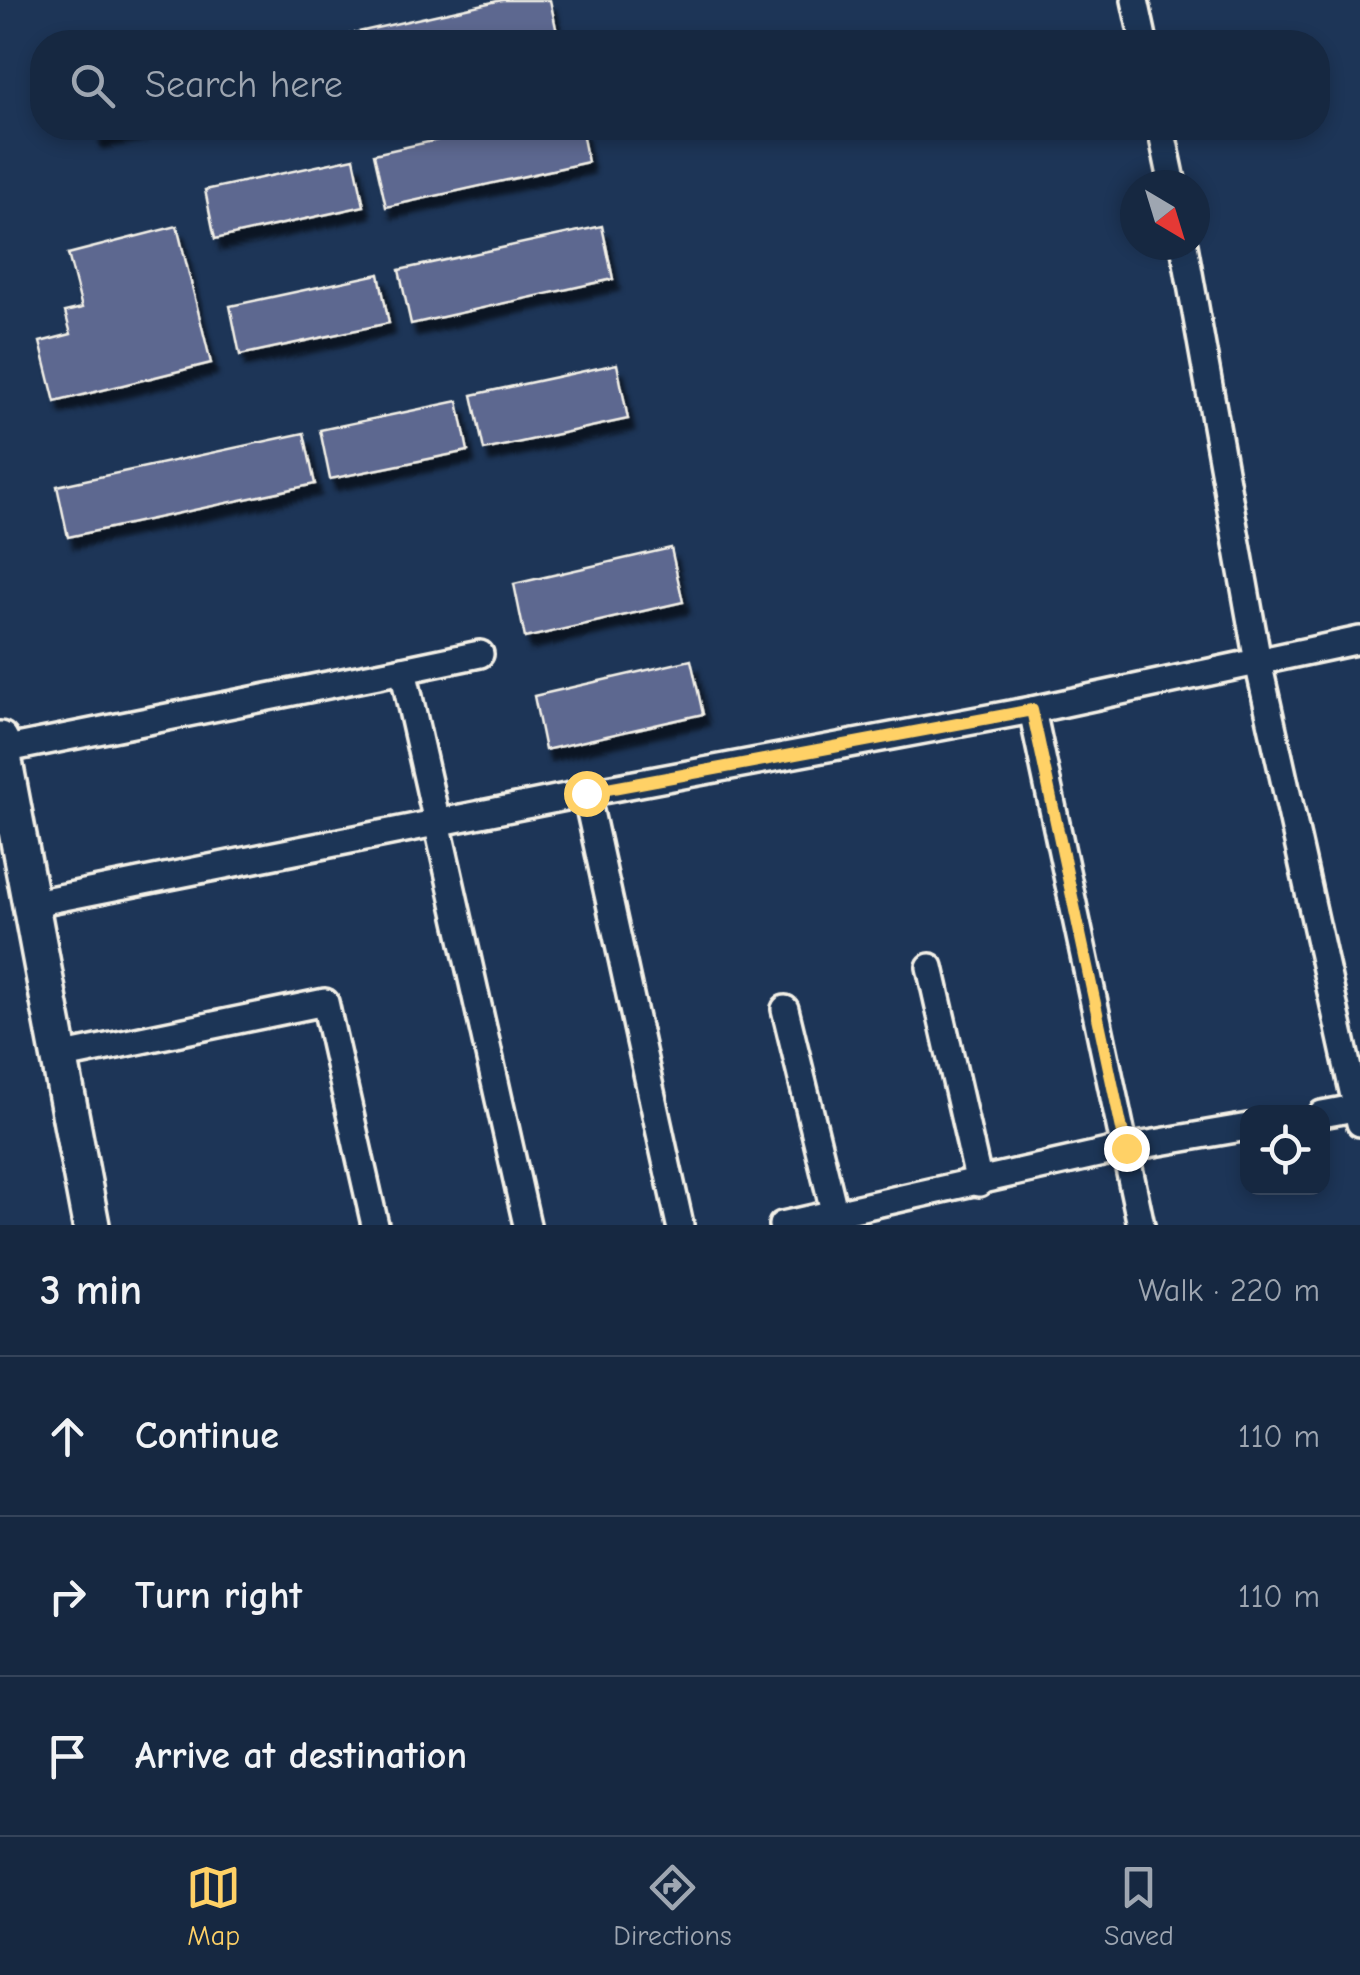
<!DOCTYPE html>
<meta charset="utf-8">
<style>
body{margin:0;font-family:"Comic Neue",sans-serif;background:#23344c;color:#f1f3f6}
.controls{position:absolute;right:30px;bottom:30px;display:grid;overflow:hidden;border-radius:20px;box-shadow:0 5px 15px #0003}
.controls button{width:90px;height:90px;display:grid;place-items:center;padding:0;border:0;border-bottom:2px solid #35445a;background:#162841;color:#f1f3f6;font:50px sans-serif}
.compass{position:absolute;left:1120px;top:170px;width:90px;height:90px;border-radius:50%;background:#162841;box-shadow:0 5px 15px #0003;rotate:142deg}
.stop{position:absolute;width:30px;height:30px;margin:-22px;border:8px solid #ffd166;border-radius:50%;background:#fff}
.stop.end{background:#ffd166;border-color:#fff;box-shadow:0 2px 10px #0008}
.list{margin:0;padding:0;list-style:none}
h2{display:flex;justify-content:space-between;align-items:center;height:130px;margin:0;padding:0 40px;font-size:42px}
h2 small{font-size:32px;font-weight:400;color:#9ea6b1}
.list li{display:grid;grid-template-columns:65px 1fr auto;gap:30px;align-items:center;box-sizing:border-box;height:160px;padding:0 40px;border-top:2px solid #35445a}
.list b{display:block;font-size:38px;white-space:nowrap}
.list em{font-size:32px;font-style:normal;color:#9ea6b1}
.icon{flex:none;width:55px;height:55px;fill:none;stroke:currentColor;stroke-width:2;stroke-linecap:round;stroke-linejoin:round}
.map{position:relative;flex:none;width:1360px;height:1225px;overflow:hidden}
.search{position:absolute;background:#162841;box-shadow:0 5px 15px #0003;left:30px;right:30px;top:30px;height:110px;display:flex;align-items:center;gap:25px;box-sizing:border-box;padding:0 35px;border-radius:40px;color:#9ea6b1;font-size:38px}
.sheet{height:610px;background:#162841}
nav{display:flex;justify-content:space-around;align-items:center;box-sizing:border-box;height:140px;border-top:2px solid #35445a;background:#162841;font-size:28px;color:#9ea6b1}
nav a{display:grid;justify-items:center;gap:5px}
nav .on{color:#ffd166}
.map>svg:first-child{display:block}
.building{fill:#5d6890;stroke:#f4f1e8;stroke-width:2.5;filter:url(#shadow)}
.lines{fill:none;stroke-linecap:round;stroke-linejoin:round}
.street-casing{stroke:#f4f1e8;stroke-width:32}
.secondary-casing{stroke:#f4f1e8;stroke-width:42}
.street{stroke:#1d3557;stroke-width:25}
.secondary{stroke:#1d3557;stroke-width:35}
.route{stroke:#ffd166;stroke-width:12}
</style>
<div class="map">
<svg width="1360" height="1225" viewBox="0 0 1360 1225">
<defs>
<filter id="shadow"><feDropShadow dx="6" dy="11" stdDeviation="2.5" flood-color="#0009"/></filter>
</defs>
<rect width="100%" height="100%" fill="#1d3557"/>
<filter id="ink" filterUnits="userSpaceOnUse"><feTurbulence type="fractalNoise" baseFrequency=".01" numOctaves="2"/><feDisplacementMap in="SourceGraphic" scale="20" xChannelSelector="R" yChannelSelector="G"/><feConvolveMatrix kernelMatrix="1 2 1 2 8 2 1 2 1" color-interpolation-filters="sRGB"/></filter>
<g filter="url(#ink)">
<g class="building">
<polygon points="502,0 550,0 559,42 346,42 345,35"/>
<polygon points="94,128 141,128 96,137"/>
<polygon points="492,128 581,128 588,162 386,207 374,154"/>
<polygon points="354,158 364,206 215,239 205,190"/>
<polygon points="177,226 211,363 55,402 40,342 71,334 65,312 82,308 68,254"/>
<polygon points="602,226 613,279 411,324 399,270"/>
<polygon points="379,274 389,323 240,355 230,306"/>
<polygon points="617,364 628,419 484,450 472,395"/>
<polygon points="458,401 468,451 330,479 320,430"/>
<polygon points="304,433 315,484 68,537 57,486"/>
<polygon points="671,548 683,602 525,638 514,584"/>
<polygon points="691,660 703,714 545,750 534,696"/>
</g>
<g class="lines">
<g class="street-casing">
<g id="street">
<polyline points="1135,0 1144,42"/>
<polyline points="1161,128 1173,185"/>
<polyline points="1184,245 1258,662 1360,1123"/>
<polyline points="403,670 480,654"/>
<polyline points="1032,710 1141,1225"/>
<polyline points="2,750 403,670 527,1225"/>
<polyline points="586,793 680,1225"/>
<polyline points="29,904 586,793 1032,710 1360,640"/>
<polyline points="930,967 979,1183"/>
<polyline points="785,1009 834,1211"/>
<polyline points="59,1057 325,1002 375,1225"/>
<polyline points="1322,1114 1360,1107"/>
<polyline points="782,1225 1125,1148 1248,1127"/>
</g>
</g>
<g class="secondary-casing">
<polyline id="secondary" points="0,740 91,1225"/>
</g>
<use href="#street" class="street"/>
<use href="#secondary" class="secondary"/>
</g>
</g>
<g class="lines" filter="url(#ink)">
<polyline class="route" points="586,793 1032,710 1126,1148"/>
</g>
</svg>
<div class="controls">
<button><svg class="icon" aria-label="locate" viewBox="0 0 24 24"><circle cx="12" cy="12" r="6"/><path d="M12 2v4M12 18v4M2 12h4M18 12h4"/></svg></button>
</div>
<svg class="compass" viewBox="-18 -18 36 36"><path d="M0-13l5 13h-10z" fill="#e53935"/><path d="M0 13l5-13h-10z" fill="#9ea6b1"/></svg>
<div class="stop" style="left:586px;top:793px"></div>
<div class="stop end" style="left:1126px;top:1148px"></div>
<div class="search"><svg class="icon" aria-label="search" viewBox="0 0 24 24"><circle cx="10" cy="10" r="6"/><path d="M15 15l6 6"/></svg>Search here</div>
</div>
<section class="sheet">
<h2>3 min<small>Walk · 220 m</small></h2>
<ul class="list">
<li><svg class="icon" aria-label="ahead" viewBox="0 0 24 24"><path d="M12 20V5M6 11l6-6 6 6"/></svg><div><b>Continue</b></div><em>110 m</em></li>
<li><svg class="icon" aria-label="right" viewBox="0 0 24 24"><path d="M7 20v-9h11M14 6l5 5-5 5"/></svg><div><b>Turn right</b></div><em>110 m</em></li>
<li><svg class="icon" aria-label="arrive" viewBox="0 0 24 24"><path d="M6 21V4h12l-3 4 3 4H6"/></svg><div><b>Arrive at destination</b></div></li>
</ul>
</section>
<nav>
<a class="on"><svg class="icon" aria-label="map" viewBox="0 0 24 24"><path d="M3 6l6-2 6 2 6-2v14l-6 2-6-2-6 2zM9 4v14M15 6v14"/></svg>Map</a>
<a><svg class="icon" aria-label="directions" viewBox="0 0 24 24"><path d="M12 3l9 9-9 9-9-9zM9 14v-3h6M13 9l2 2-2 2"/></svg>Directions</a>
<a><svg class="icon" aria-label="saved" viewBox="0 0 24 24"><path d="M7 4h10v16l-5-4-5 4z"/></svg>Saved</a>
</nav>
